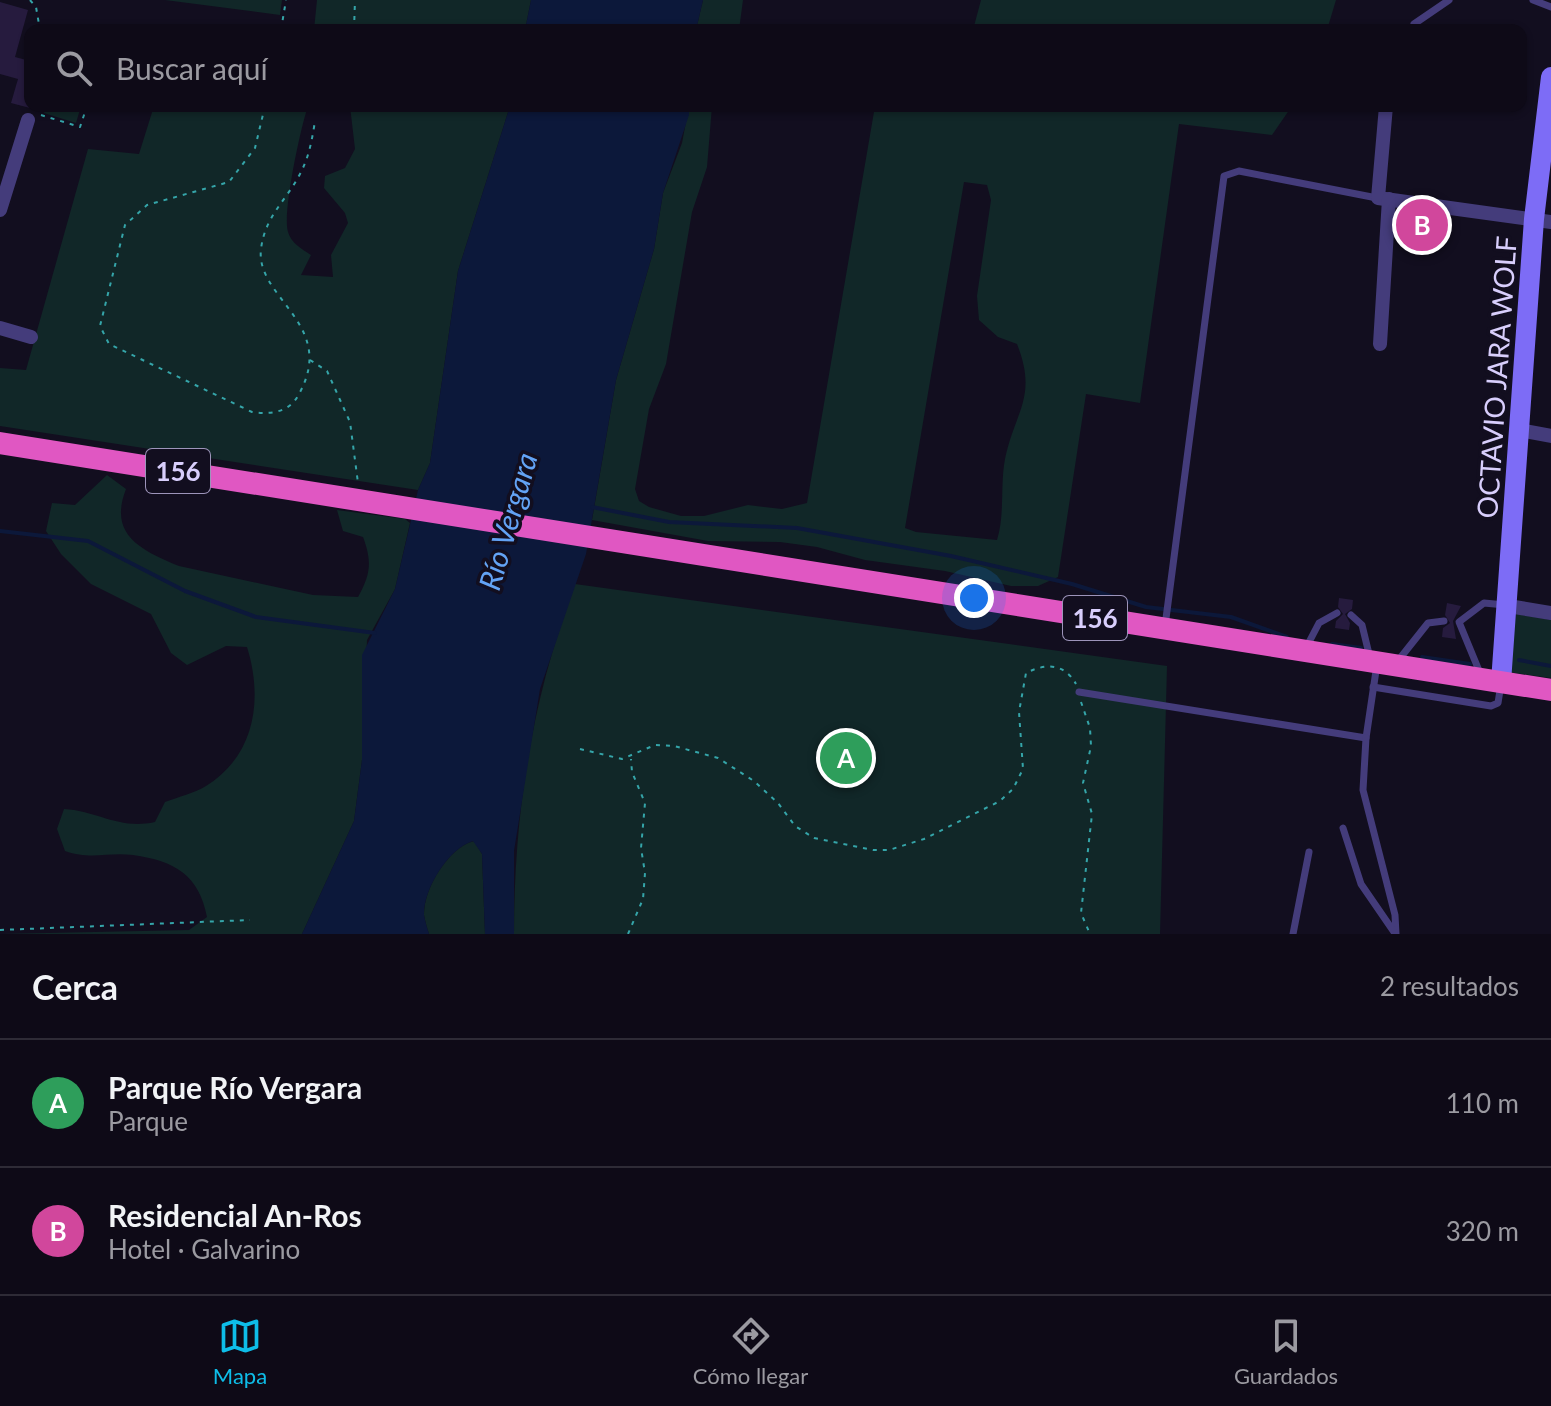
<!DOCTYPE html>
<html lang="es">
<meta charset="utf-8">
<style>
body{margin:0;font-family:Lato,sans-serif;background:#171320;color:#f1f3f6}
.you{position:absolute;left:974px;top:598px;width:28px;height:28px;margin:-20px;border:6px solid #fff;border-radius:50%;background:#1a73e8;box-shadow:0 0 0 12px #1a73e833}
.badge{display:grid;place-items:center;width:52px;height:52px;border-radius:50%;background:#0ebde8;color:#fff;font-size:26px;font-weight:700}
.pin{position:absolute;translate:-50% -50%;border:4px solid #fff;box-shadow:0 2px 8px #0006}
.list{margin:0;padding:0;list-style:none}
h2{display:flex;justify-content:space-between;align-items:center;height:104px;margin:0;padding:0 32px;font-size:34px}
h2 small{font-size:26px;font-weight:400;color:#9b9aa1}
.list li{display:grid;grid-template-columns:52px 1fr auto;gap:24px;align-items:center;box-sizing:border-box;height:128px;padding:0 32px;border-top:2px solid #2e2b36}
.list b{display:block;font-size:30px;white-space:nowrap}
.list p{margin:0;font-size:26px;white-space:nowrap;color:#9b9aa1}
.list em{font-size:26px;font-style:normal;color:#9b9aa1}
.icon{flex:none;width:44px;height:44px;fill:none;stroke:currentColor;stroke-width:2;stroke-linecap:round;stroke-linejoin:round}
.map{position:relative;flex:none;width:1551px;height:934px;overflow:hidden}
.search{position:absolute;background:#0e0a17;box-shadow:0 2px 6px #0004;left:24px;right:24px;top:24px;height:88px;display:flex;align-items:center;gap:20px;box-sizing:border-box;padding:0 28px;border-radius:16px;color:#9b9aa1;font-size:30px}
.sheet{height:360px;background:#0e0a17}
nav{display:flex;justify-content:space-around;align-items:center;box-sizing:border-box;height:112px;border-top:2px solid #2e2b36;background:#0e0a17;font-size:22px;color:#9b9aa1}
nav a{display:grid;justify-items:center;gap:4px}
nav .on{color:#0ebde8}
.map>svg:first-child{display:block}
.green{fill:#112728;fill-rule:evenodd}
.water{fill:#0c183a}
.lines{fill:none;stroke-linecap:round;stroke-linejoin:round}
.stream{stroke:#0c183a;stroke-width:4}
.building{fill:#261b3e}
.path{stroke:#35a5a9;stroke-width:2;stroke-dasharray:4 6;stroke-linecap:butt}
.service{stroke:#443c7b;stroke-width:7}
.minor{stroke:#443c7b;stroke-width:14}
.secondary{stroke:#7d6cf6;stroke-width:20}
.trunk{stroke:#e057c2;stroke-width:22}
.labels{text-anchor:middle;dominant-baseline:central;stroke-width:7;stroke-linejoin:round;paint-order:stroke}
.shield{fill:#120e1f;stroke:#9d94ba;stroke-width:2}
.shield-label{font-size:26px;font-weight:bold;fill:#d8cefc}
.street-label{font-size:28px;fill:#d8cefc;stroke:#120e1f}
.water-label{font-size:30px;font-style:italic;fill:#63a3f5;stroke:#120e1f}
</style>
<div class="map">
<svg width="1551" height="934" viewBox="0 0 1551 934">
<rect width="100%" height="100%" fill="#120e1f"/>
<g class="green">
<polygon points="165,0 282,0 280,15"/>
<polygon points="317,0 531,0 525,30 314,30"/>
<polygon points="703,0 743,0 739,30 696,30"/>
<polygon points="981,0 1336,0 1327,30 973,30"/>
<polygon points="46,106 81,106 76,123 44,113"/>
<path d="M154 106H308C300 130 285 202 287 226 288 241 299 247 311 255L301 275 333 277 331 255 348 223 345 213 324 188 325 176 345 168 355 149 350 106H510L458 271 430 463 418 490 0 426V368L26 370 88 149 139 154Z"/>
<path d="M689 106H712L707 167 692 212 666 364 649 409 635 489 639 501 649 507 681 516H704L748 505 782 509 807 503 875 106H1292L1272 135 1179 124 1140 403 1086 394 1058 577 1038 586H1011L945 571 865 560 817 547 780 542 708 541 592 520 616 380 654 249 663 193 682 143ZM964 182 987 185 991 200 977 296 979 320 998 337 1017 344C1038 397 1015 411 1005 459 1000 485 1005 515 997 540L916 532 905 528Z"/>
<path d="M107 475 126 489C108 535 141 550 179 566L313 595 358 597C371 574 372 561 363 537L343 531 337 510 405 519 410 523 395 589 367 640 362 760 354 821 302 934H0L189 930 207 917C199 875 175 861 133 855 107 852 91 860 65 851L57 829 64 809C98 811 119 830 155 822L165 802C178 797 195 793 206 786 256 755 263 698 247 647L226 646 187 665 171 653 151 614 91 584 61 554 46 531 52 503 75 505Z"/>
<path d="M575 584 1167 666 1160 934H514C514 811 532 699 575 584Z"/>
<polygon points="1516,614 1551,620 1551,678 1508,672"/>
<path d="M474 841 482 854 485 934H429C427 928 425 921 424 915 423 889 449 847 474 841Z"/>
</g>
<g class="water">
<polygon points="531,0 703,0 696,30 525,30"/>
<path d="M510 106H689V115L663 193 654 249 616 380 586 554 540 689 514 851V934H485L482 854 473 841C449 848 423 889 424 915 425 921 427 928 429 934H302L354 821 362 760V655L395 589 418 490 430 463 458 271Z"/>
</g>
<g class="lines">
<g class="stream">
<polyline points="592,507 669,522 797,528 951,556 1072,584 1146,607 1231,617 1287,637"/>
<polyline points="0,531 88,541 185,591 256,617 375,633"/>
<polyline points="1332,644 1361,648"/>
<polyline points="1422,657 1470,664"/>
<polyline points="1519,660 1551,666"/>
</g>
</g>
<g class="building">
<polygon points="0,2 28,10 15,57 30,61 30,108 11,103 18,79 0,74"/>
<polygon points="1339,598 1353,600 1352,609 1345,614 1350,623 1349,630 1335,628 1336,621 1343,614 1338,607"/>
<polygon points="1447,603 1461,606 1453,621 1456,639 1442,637 1443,628 1450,623 1445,615"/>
</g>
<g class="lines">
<g class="path">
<polyline points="30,0 36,7 40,30"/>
<polyline points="281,30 286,0"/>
<polyline points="354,30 355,0"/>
<path d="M265 106 255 148 229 182 147 205 125 225 100 326 109 344 252 412C271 415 290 412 299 394 338 324 255 298 261 249 265 216 286 201 300 174 309 157 312 140 315 121"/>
<polyline points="41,115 80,127 87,106"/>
<polyline points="310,360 327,371 350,422 358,483"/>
<polyline points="1081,702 1090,728 1091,746 1083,783 1092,814 1081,913 1090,934"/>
<path d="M580 749 622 759 655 745 674 746 718 758 754 781 778 803 795 826 814 838 873 850H889L924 839 1000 801 1013 789 1023 769 1019 712 1026 673C1046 663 1064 663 1076 684"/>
<polyline points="0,930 250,920"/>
<polyline points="628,934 643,899 645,873 641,848 645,803 632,772 631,759"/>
</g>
<g class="service">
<polyline points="1533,0 1551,7"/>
<polyline points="1414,24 1449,0"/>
<polyline points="1351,615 1362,625 1370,658"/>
<polyline points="1165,626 1224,176 1239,171 1377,198"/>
<polyline points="1307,646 1319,623 1337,613"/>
<polyline points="1397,662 1428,623 1444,621"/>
<polyline points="1480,673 1459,622 1484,603 1505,605"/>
<polyline points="1373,687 1491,706 1498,703 1501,684"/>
<polyline points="1079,692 1366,738 1377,664"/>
<polyline points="1366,738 1363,790 1395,915 1396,934"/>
<polyline points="1343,828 1361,884 1394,932"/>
<polyline points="1293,934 1309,852"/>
</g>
<g class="minor">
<polyline points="1386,106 1378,198 1551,222"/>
<polyline points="0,210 28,120"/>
<polyline points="0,328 31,337"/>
<polyline points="1380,344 1389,199"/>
<polyline points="1520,430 1551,436"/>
<polyline points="1508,606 1551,613"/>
</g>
<polyline class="secondary" points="1501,682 1534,219 1551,77"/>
<polyline class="trunk" points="0,443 1551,690"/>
</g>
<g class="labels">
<g class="shield">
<rect x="146" y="449" width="64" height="44" rx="6"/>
<rect x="1063" y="596" width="64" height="44" rx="6"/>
</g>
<g class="shield-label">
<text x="178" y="471">156</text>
<text x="1095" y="618">156</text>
</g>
<g class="street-label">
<text transform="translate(1496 377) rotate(-86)">OCTAVIO JARA WOLF</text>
</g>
<g class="water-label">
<text transform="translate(507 521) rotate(-74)">Río Vergara</text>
</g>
</g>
</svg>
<div class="you"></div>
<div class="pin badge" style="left:846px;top:758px;background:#2e9e5b">A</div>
<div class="pin badge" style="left:1422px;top:225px;background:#d1479c">B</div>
<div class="search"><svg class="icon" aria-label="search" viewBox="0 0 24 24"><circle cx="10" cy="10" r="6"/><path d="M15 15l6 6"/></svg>Buscar aquí</div>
</div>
<section class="sheet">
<h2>Cerca<small>2 resultados</small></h2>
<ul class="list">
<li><span class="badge" style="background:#2e9e5b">A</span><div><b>Parque Río Vergara</b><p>Parque</p></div><em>110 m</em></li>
<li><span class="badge" style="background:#d1479c">B</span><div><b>Residencial An-Ros</b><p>Hotel · Galvarino</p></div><em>320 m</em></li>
</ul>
</section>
<nav>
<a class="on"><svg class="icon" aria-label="map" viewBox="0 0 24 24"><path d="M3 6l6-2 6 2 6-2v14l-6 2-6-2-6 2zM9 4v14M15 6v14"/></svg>Mapa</a>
<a><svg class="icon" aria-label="directions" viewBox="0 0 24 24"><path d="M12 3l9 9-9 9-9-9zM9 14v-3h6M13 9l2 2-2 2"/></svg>Cómo llegar</a>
<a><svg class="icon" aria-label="saved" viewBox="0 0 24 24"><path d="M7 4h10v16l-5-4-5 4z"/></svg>Guardados</a>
</nav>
